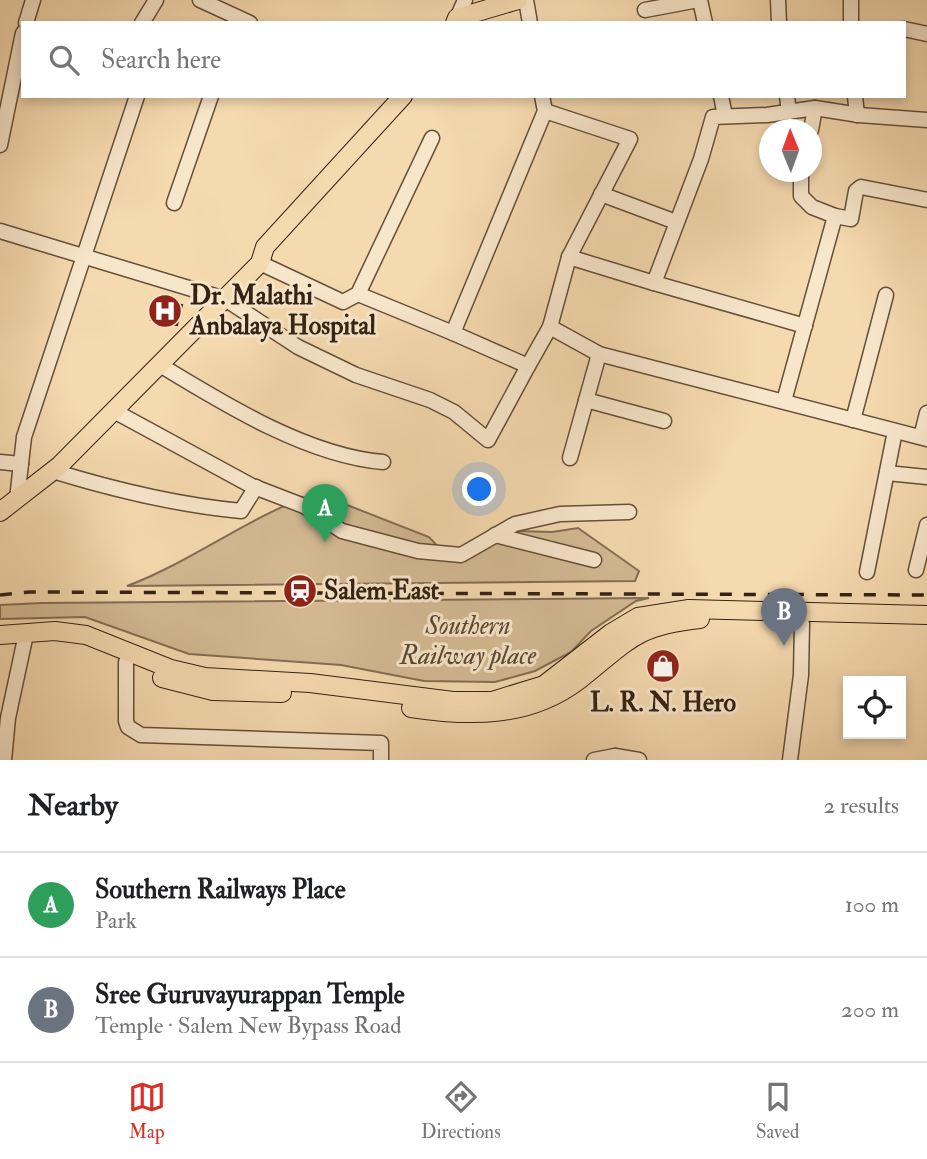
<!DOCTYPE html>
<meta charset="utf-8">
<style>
body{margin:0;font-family:"IM FELL Double Pica",serif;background:#f6f6f6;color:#202124}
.controls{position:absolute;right:21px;bottom:21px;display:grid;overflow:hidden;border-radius:0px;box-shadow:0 4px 10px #0003}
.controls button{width:63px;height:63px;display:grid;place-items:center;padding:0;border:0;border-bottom:2px solid #e0e0e0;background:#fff;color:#202124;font:35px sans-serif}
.compass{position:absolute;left:759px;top:119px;width:63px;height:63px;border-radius:50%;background:#fff;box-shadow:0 4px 10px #0003;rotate:359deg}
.you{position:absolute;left:480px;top:490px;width:24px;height:24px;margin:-18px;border:5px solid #fff;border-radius:50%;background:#1a73e8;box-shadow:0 0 0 10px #1a73e833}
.badge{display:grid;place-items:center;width:46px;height:46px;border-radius:50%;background:#d93025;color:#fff;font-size:23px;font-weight:700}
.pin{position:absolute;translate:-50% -58px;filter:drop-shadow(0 2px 4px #0008)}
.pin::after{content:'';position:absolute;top:37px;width:24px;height:21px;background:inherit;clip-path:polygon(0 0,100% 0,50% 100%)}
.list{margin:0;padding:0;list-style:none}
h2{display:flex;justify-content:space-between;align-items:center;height:91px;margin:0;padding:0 28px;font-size:30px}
h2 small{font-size:23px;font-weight:400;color:#757577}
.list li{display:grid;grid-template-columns:46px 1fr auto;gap:21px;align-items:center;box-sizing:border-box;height:105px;padding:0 28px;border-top:2px solid #e0e0e0}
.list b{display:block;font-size:26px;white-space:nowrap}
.list p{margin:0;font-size:23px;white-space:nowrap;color:#757577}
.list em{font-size:23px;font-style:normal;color:#757577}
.icon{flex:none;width:38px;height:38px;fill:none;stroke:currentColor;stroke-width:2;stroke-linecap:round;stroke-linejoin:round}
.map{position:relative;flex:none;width:927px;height:760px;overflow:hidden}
.search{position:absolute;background:#fff;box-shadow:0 4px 10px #0003;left:21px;right:21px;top:21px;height:77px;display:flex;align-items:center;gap:18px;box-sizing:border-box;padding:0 24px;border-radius:0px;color:#757577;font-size:26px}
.sheet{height:301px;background:#fff}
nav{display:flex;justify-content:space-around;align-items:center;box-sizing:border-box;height:98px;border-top:2px solid #e0e0e0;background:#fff;font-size:19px;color:#757577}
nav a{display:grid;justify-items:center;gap:4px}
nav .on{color:#d93025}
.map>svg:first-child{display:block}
.green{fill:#d4ba94;stroke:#846e54;stroke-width:2}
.building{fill:#988164;stroke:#332213;stroke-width:2}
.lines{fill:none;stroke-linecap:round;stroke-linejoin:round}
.minor-casing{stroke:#64503a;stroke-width:17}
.major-casing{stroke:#332213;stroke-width:20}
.minor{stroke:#f8e6cb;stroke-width:14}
.major{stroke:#f5d9af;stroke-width:18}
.rail{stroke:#332213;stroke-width:3.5;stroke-dasharray:12 12;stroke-linecap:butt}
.labels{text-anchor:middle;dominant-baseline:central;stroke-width:6;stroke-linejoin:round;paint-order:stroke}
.poi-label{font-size:26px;font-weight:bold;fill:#332213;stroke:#f8e6cb;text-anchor:start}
.park-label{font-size:26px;font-style:italic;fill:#5b4833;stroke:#f8e6cb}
</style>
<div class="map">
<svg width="927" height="760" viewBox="0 0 927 760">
<rect width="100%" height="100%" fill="#f5d9af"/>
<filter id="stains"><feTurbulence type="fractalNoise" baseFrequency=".00286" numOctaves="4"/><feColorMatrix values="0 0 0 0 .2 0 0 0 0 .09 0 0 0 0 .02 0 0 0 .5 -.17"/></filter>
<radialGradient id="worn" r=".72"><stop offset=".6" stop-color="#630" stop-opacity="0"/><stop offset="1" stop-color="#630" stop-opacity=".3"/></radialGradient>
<g class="green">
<path d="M309 496 342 503 429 537 449 558 516 531 552 532 578 528 639 571 635 581 127 586C191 562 245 519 309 496Z"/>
<polygon points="649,598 636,601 591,631 571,652 535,671 495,682 424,681 341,665 189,654 85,617 0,619 0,605 42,603"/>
</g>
<polygon class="building" points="155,299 182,305 177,325 151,320"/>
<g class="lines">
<g class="minor-casing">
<g id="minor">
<polyline points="200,0 250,23"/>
<polyline points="526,0 530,23"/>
<polyline points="700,0 705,23"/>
<polyline points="778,0 779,23"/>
<polyline points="851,0 851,23"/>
<polyline points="645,10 698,0"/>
<polyline points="457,18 465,0"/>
<polyline points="26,23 33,0"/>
<polyline points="142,23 156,0"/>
<polyline points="904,29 927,34"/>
<polyline points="542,96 545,111 630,139 569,257 550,327"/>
<polyline points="721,96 725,116"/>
<polyline points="787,96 789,112"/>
<polyline points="855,96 857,115"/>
<polyline points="811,130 815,108"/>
<polyline points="0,145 23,33"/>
<polyline points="601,194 676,222"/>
<polyline points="174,203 211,96"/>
<polyline points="835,216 851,219 856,191 861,187 927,200"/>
<polyline points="0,231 225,299 298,347 356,375 430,400 454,412 488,440 528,366"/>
<polyline points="569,257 654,283"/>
<polyline points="260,263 343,302 358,294 432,138"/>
<polyline points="358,294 453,333 545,111"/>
<polyline points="805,326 654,283 701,159 713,117 767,115 815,108 859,115 927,120"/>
<polyline points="453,333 528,366 550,327 599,354 927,439"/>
<path d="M160 365C224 404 308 456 383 462"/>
<polyline points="586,400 664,421"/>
<polyline points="784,401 835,216 812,207 801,196 801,172"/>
<polyline points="114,411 252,486 304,506 342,531 418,551 461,555 515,524 560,514 629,512"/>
<polyline points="853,420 886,295"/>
<polyline points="921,437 927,413"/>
<polyline points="570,458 599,354"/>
<polyline points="0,462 21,464"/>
<path d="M53 471C115 490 176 505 241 511L256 487"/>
<polyline points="887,473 927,477"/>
<polyline points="17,499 24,437 137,96"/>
<polyline points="495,535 594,560"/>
<polyline points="916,570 927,525"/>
<polyline points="867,572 895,431"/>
<polyline points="126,662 126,721 128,727 141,735 381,743 381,760"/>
<polyline points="4,760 8,718 26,634"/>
<polyline points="594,760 615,756"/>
<polyline points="615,760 615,756 639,760"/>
<polyline points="790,760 801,675 802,623"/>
</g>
</g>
<g class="major-casing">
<g id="major">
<polyline points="455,23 457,18 518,0"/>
<polyline points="0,512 59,466 260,263 265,247 403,96"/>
<polyline points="0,635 55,631 86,635 171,669 205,677 310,683 453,701 492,701 544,685 611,633 638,617 689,609 927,615"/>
<polyline points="162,678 213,691 282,693"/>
<path d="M411 708C471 717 529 718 579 680 628 642 633 626 700 619"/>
</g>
</g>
<use href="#minor" class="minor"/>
<use href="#major" class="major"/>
<polyline class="rail" points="0,595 30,592 927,595"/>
</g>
<defs>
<g id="hospital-disc" transform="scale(1.75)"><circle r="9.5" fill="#8f2418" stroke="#f8e6cb"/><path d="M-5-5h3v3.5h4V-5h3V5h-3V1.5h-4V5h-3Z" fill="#fff"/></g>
<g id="station-disc" transform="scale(1.75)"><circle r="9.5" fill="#8f2418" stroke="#f8e6cb"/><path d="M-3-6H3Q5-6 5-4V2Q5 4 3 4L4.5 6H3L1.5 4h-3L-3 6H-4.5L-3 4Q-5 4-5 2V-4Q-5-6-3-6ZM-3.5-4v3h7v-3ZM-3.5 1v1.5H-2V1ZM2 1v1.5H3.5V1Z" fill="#fff"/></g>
<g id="shop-disc" transform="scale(1.75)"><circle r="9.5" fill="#8f2418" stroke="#f8e6cb"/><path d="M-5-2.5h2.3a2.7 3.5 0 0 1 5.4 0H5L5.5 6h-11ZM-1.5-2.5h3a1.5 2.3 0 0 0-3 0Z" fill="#fff"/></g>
</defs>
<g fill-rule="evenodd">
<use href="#hospital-disc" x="165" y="311"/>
<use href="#station-disc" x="300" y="591"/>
<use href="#shop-disc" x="663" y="666"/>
</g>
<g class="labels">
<g class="poi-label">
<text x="190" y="296">Dr. Malathi<tspan x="190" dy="30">Anbalaya Hospital</tspan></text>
<text x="324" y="591">Salem East</text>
<text x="663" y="703" text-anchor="middle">L. R. N. Hero</text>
</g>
<g class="park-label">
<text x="468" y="626">Southern<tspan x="468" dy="30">Railway place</tspan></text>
</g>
</g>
<rect width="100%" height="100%" filter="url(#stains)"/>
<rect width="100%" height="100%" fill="url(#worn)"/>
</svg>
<div class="controls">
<button><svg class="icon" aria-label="locate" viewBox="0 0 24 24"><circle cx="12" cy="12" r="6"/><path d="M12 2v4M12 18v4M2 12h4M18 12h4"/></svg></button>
</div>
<svg class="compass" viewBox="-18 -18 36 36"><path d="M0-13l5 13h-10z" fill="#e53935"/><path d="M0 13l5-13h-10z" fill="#757577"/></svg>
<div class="you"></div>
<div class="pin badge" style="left:325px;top:542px;background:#2e9e5b">A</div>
<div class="pin badge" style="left:784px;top:646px;background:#6b7280">B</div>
<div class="search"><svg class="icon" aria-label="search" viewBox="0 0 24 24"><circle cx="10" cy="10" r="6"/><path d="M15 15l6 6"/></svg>Search here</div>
</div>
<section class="sheet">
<h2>Nearby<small>2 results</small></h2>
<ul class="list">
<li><span class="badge" style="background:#2e9e5b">A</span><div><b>Southern Railways Place</b><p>Park</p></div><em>100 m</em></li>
<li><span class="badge" style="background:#6b7280">B</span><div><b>Sree Guruvayurappan Temple</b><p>Temple · Salem New Bypass Road</p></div><em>200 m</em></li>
</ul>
</section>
<nav>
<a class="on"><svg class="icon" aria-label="map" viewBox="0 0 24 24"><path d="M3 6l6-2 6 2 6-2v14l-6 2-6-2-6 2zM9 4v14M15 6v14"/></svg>Map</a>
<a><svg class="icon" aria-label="directions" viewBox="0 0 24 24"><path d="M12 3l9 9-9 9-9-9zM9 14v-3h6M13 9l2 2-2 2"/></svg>Directions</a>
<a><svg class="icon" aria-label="saved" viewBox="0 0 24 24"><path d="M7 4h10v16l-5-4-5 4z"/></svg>Saved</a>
</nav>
